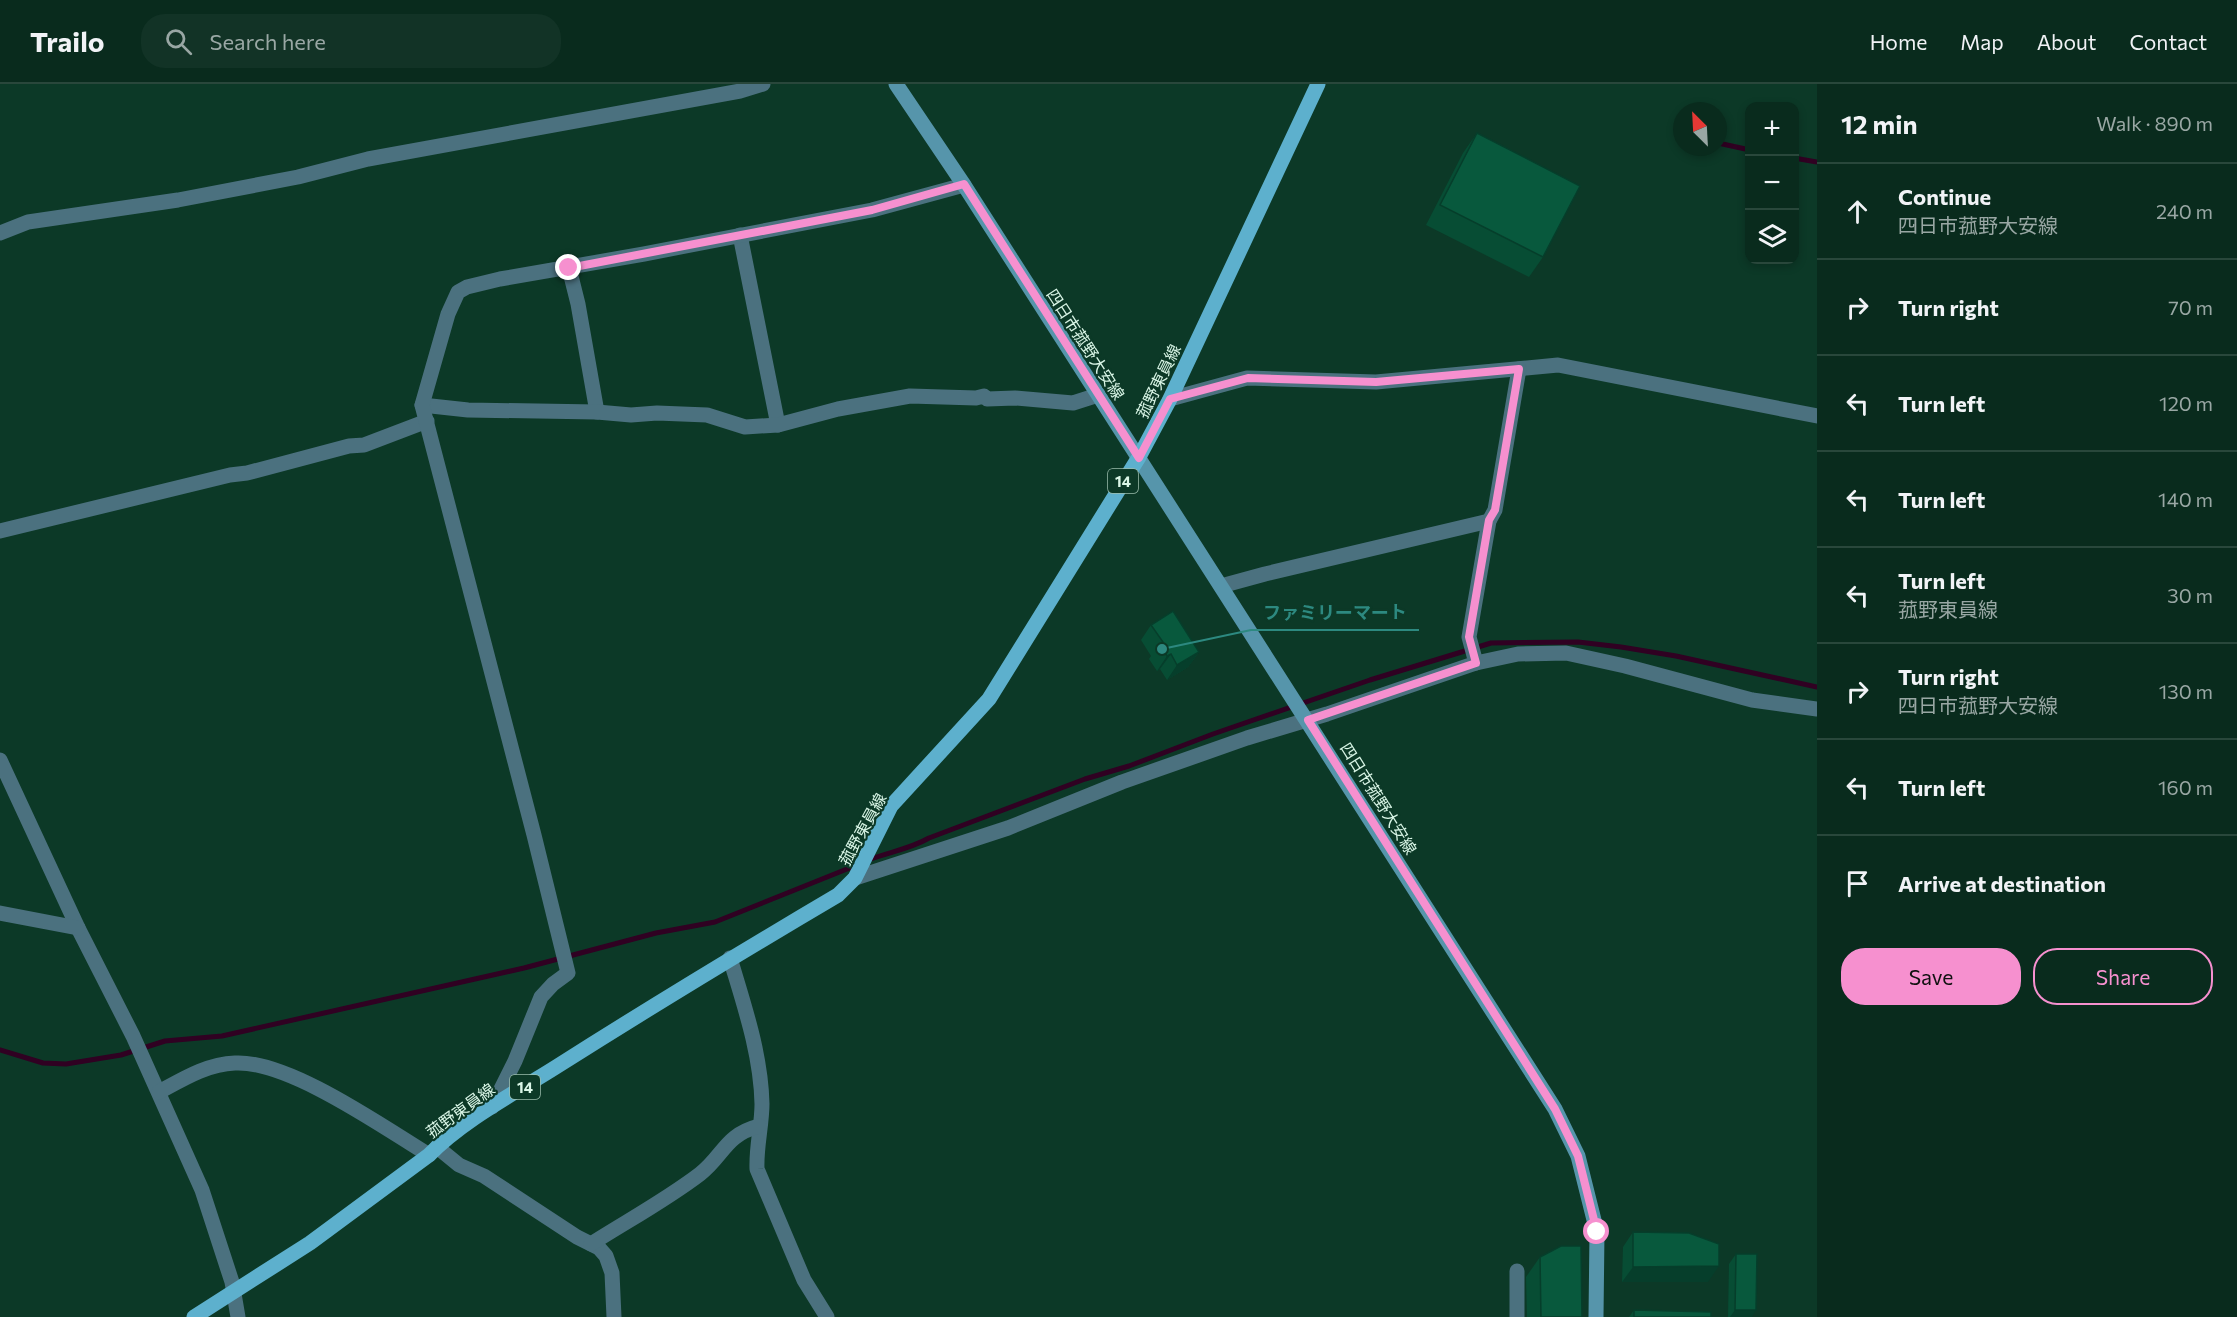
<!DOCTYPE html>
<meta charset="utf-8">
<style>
body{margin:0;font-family:Commissioner,"Noto Sans JP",sans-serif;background:#123326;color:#f1f3f6}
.controls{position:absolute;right:18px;top:18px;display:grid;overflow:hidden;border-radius:12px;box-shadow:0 3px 9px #0003}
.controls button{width:54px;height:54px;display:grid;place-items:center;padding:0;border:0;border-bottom:2px solid #29473b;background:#092b1d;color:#f1f3f6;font:30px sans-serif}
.compass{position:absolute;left:1673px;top:18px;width:54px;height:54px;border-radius:50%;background:#092b1d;box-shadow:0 3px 9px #0003;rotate:336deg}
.stop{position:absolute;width:18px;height:18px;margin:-14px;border:4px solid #f690cf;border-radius:50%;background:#fff}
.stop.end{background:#f690cf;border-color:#fff;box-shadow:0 2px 6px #0008}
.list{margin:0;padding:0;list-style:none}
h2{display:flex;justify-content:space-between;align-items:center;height:78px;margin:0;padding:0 24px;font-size:26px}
h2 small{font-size:20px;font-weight:400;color:#99a7a4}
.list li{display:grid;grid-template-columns:39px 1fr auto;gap:18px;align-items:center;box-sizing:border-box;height:96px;padding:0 24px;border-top:2px solid #29473b}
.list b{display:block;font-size:22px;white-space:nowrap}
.list p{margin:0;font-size:20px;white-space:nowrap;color:#99a7a4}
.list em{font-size:20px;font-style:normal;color:#99a7a4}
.actions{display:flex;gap:12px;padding:18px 24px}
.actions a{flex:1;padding:14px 0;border:2px solid #f690cf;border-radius:24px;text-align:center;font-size:21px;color:#f690cf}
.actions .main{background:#f690cf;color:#111}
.icon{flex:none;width:33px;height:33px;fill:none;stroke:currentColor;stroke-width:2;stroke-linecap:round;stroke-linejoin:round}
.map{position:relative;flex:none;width:1817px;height:1233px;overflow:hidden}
header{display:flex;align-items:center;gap:36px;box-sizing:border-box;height:84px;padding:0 30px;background:#092b1d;border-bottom:2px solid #29473b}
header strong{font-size:28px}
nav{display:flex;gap:33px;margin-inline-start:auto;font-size:21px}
.search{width:420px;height:54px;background:#123326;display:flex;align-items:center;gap:15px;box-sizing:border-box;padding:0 21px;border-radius:24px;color:#99a7a4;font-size:22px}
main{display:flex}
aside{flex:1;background:#092b1d}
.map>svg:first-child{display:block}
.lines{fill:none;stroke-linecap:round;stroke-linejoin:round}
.stream{stroke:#300122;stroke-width:5}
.street{stroke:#4b717f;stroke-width:15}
.secondary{stroke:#5695ab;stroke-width:15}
.primary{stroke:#5db0cd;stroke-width:15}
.wall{fill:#074d34}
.shaded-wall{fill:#063e2b}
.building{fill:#08593d;stroke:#063e2b;stroke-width:1.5}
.route{stroke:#f690cf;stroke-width:8}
.labels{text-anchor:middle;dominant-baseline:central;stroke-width:4.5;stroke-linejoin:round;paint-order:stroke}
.shield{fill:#0c3927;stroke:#9cbdad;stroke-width:1.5}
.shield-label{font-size:15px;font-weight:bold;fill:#daf6e7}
.street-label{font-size:16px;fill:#daf6e7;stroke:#0c3927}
.leader{fill:none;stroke:#2d8980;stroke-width:2}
.callout-dot{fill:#2d8980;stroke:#0c3927;stroke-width:2}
.callout-label{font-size:18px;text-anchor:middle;font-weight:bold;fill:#2d8980;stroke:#0c3927;stroke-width:4.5;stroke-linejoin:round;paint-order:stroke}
</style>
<header>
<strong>Trailo</strong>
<div class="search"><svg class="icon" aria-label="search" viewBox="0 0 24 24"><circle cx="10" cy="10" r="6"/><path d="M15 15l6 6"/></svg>Search here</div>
<nav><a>Home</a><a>Map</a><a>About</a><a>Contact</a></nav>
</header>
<main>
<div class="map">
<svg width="1817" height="1233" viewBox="0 0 1817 1233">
<rect width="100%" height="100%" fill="#0c3927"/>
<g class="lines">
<g class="stream">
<polyline points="1718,59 1750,66"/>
<polyline points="1794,74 1817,78"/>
<path d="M868 776C889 768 910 765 929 754L1085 695 1129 682 1213 650 1370 596 1491 559 1578 558 1621 563 1676 572 1817 603"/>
<polyline points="0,966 43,979 66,980 121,971 165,957 222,952 524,884 656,849 715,838 857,781"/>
</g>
<g class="street">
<polyline points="0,149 28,138 178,116 298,93 368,75 740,7 763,0"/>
<polyline points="740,151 778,341"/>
<polyline points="569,184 578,220 597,328"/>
<polyline points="1170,315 1247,294 1376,298 1558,281 1817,332"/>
<polyline points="422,321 468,326 597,328 631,331 657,329 707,331 745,343 778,341 838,325 910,312 976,314 984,312 987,315 1015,314 1073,319 1098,311"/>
<polyline points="0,447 230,391 247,389 349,362 364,361 427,337"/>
<polyline points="1221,502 1265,490 1489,437"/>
<polyline points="1476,579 1469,553 1489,437 1495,426 1519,285"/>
<polyline points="0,676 78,844 133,952 202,1106 232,1198 238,1233"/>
<polyline points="855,794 1008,744 1122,698 1247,654 1327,630 1476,579 1518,570 1566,569 1625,582 1752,616 1817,625"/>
<polyline points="0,829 78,844"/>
<path d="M730 874C744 921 761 970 762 1020 762 1041 756 1063 757 1085L804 1196 827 1233"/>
<path d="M159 1008C183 995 207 980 235 979 288 976 383 1043 429 1071"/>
<polyline points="492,1023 515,977 541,913 553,900 568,889 534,751 422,321 448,230 458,208 467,203 500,195 644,170 872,126 964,101"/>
<polyline points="437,1063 459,1081 484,1092 577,1153 599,1164 606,1172 612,1189 614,1233"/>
<path d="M591 1160C627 1137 666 1116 700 1090 724 1071 725 1051 759 1042"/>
<polyline points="1517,1187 1517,1233"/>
</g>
<polyline class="secondary" points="896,0 964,101 1555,1025 1578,1072 1597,1148 1596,1233"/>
<path class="primary" d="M194 1233 310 1159 429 1071C463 1036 515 1009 556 983 649 924 743 867 838 811L855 794 891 722 989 615 1139 373 1170 315 1318 0"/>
</g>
<g class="wall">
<polygon points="1477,49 1543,173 1529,193 1426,141 1463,69"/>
<polygon points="1151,541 1199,568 1188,583 1167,596 1160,585 1157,587 1149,575 1151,572 1141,556"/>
<polygon points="1633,1148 1708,1198 1622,1198 1623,1163"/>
<polygon points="1736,1170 1752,1233 1728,1233 1729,1180"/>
<polygon points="1540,1173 1582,1233 1527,1233 1526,1193"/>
<polygon points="1634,1226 1711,1233 1629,1233"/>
</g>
<g class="shaded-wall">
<polygon points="1199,568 1188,583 1167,596 1177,581"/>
<polygon points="1171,570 1160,585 1157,587 1167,572"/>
<polygon points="1719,1182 1708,1198 1622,1198 1633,1183"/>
<polygon points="1735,1226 1756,1226 1752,1233 1730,1233"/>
</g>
<g class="building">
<polygon points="1477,49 1580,102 1543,173 1440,121"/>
<polygon points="1173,527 1199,568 1177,581 1171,570 1167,572 1160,560 1163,558 1151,541"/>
<polygon points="1633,1148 1689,1149 1719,1160 1719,1182 1633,1183"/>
<polygon points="1561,1162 1581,1162 1582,1233 1541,1233 1540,1173"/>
<polygon points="1736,1170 1757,1170 1756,1226 1735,1226"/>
<polygon points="1634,1226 1711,1228 1711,1233 1634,1233"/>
</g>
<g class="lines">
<polyline class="route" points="569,184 872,126 964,100 1139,374 1170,315 1248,294 1376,298 1519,285 1495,426 1489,436 1469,553 1476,579 1308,636 1555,1025 1578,1072 1597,1148"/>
</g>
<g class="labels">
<g class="shield">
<rect x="1108" y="385" width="30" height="24" rx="4.5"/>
<rect x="510" y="991" width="30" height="24" rx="4.5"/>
</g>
<g class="shield-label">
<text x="1123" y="397">14</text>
<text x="525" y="1003">14</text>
</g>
<g class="street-label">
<text transform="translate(1086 260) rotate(57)">四日市菰野大安線</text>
<text transform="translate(1158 297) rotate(-64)">菰野東員線</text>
<text transform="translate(1379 714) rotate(58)">四日市菰野大安線</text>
<text transform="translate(862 745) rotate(-61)">菰野東員線</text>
<text transform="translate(460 1026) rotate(-36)">菰野東員線</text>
</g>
</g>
<path class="leader" d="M1162 565L1251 546H1419"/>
<circle class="callout-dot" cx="1162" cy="565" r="6"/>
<g class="callout-label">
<text x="1335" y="535">ファミリーマート</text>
</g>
</svg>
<div class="controls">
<button>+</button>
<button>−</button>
<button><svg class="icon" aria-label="layers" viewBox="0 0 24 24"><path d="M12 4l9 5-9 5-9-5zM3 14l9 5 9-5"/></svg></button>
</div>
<svg class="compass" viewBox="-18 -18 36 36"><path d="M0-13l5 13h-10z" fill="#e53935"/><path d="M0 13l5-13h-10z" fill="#99a7a4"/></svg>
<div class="stop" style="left:1597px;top:1148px"></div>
<div class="stop end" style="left:569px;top:184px"></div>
</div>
<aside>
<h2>12 min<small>Walk · 890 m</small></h2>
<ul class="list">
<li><svg class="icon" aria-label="ahead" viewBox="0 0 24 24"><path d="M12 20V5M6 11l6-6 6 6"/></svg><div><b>Continue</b><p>四日市菰野大安線</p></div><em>240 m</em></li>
<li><svg class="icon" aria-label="right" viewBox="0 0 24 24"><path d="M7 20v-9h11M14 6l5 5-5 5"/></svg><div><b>Turn right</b></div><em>70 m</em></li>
<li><svg class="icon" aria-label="left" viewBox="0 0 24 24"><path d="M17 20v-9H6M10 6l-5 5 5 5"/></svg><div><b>Turn left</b></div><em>120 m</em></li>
<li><svg class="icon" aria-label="left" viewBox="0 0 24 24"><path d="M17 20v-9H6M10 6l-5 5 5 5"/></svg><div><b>Turn left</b></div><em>140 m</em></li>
<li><svg class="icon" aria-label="left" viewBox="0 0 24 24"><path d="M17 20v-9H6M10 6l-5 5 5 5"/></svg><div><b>Turn left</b><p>菰野東員線</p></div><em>30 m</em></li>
<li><svg class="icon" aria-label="right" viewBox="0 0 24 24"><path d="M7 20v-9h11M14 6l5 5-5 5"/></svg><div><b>Turn right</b><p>四日市菰野大安線</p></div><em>130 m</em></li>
<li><svg class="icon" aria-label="left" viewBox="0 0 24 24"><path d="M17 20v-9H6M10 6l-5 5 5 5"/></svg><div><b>Turn left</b></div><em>160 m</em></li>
<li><svg class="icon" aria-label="arrive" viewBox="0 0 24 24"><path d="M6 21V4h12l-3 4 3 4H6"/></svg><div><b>Arrive at destination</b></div></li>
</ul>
<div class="actions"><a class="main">Save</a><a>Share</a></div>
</aside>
</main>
